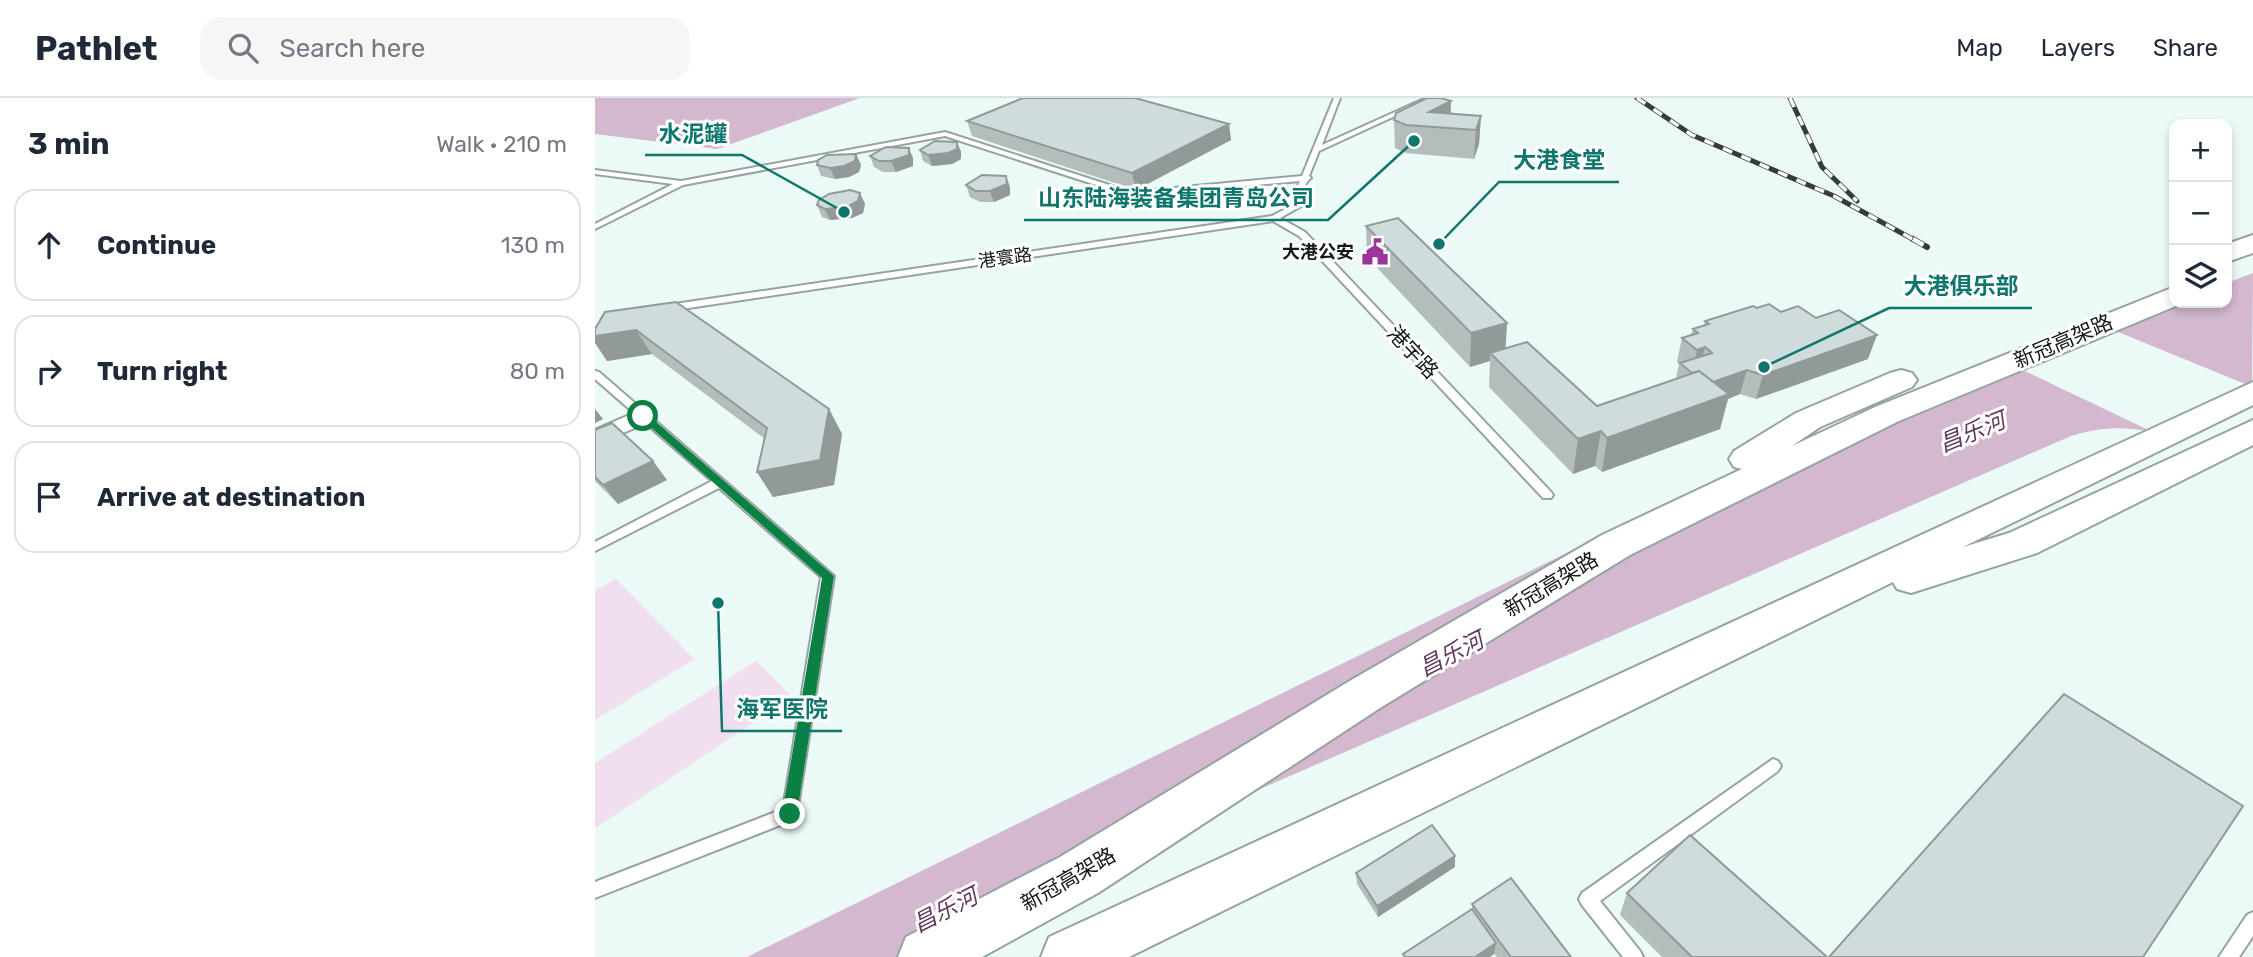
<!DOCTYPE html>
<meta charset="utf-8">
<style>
body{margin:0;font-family:Rubik,"Noto Sans SC",sans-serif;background:#f6f6f7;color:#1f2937}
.controls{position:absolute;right:21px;top:21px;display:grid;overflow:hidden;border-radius:14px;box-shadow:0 4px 10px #0003}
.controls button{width:63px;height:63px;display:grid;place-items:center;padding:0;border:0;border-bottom:2px solid #e0e1e3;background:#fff;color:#1f2937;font:35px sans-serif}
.stop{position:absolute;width:21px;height:21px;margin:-16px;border:5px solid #0b8043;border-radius:50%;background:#fff}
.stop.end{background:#0b8043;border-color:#fff;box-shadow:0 2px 7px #0008}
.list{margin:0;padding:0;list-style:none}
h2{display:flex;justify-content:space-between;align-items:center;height:91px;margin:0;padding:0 28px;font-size:30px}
h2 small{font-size:23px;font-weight:400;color:#747a83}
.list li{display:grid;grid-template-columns:46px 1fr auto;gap:21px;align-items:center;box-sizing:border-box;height:112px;margin:0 14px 14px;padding:0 14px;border:2px solid #e0e1e3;border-radius:21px}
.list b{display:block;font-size:26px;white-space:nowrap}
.list em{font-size:23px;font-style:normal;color:#747a83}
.icon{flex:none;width:38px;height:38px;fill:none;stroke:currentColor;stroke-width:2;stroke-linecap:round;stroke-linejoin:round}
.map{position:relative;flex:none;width:1658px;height:859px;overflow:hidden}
header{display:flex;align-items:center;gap:42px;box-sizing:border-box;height:98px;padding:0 35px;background:#fff;border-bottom:2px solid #e0e1e3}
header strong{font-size:33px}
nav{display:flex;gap:38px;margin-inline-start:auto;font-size:24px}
.search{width:490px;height:63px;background:#f6f6f7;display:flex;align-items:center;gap:18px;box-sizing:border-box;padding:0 24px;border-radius:21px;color:#747a83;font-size:26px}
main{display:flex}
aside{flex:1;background:#fff}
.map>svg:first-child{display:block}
.green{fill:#f1dfef}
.water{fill:#d3b8d0}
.pier{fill:#ebf9f7}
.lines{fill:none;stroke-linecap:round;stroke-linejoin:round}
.lane-casing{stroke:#96a3a2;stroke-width:4}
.street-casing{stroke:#96a3a2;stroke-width:4}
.highway-casing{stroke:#96a3a2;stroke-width:4}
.lane{fill:#fff;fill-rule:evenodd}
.street{fill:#fff;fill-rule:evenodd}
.highway{fill:#fff;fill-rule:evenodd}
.rail-far1-casing{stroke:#363b3b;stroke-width:5}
.rail-casing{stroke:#363b3b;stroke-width:6}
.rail-far1{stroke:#fff;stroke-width:3.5;stroke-dasharray:10;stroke-linecap:butt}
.rail{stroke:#fff;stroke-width:4.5;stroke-dasharray:12;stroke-linecap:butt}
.wall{fill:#b2bdbc}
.shaded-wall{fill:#919a99}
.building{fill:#cfdcdb;stroke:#919a99;stroke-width:2}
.route{fill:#0b8043}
.labels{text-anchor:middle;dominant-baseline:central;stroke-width:6;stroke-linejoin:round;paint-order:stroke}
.far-poi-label{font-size:18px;font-weight:bold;fill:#141818;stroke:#fff;text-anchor:end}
.far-street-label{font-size:18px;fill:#141818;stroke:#fff}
.street-label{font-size:21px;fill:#141818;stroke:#fff}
.water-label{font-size:23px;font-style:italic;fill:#613a5d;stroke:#fff}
.leader{fill:none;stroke:#0f766e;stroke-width:2.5}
.callout-dot{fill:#0f766e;stroke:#fff;stroke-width:2.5}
.callout-label{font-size:23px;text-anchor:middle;font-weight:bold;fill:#0f766e;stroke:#fff;stroke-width:6;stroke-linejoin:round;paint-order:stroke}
</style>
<header>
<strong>Pathlet</strong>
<div class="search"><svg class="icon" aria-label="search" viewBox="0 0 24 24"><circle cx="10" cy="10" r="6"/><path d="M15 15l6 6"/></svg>Search here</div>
<nav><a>Map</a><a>Layers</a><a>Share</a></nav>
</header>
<main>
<aside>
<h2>3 min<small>Walk · 210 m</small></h2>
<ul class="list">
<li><svg class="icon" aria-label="ahead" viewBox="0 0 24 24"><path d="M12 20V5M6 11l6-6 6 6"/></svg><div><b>Continue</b></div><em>130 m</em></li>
<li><svg class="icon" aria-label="right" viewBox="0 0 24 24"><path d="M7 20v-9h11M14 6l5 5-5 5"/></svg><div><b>Turn right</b></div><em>80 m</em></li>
<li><svg class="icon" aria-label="arrive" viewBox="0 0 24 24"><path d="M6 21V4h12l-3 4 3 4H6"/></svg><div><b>Arrive at destination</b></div></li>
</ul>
</aside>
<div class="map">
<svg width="1658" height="859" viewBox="0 0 1658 859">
<rect width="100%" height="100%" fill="#ebf9f7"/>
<g class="green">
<polygon points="21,481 99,561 0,622 0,492"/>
<polygon points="161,563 197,599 0,730 0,665"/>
</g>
<g class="water">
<polygon points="0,0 265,0 122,51 0,36"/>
<polygon points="1658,175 1657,289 1518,232 1584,205 1632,205 1632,185"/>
<path d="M1426 271 1558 334C1528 328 1505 329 1476 338L665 691 348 859H152L1067 408Z"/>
</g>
<g class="pier">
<polygon points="1518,232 1657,289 1653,291 1515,233"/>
<polygon points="1430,269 1559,331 1558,334 1426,271"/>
</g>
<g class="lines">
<g class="lane-casing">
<g id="lane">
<path d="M739 0H745L727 47 831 0H839L724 53 714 78 716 80C708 86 706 98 708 107L685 120 710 134 956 394 958 397 956 400H948L704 138 678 123 73 213 68 210 73 207 677 118 700 106 698 99 705 83 535 98 350 38 88 87 0 131V126L78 86 0 76V72L86 83 350 34 536 94 707 78Z"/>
<polygon points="0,273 4,274 239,478 201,721 0,800 0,784 188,711 226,479 124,390 0,453 0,444 117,383 0,281"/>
<polygon points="1178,661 1183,663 1186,668 1183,673 1005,803 1045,853 1048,859 1028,859 987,807 984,801 987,795"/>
<polygon points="1658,814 1658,838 1644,859 1624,859 1652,817"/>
</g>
</g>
<g class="street-casing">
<polygon id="street" points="48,311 56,313 59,318 56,323 0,347 0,332"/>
</g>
<g class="highway-casing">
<g id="highway">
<polygon points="1658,137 1658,155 1632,164 1632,146"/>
<polygon points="1579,189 1579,205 1588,205 1304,323 1035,457 785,610 503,795 387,859 303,859 311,839 465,759 753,584 1007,437 1147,371 1139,369 1134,361 1139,353 1201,315 1295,275 1306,272 1317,275 1322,282 1317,289 1225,329 1197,348 1280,309"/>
<polygon points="1658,284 1658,307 1368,449 1414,435 1658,322 1658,347 1442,455 1316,495 1302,491 1298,484 534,859 446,859 454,839"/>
</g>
</g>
<use href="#lane" class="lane"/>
<use href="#street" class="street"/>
<use href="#highway" class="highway"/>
<g class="rail-far1-casing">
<g id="rail-far1">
<polyline points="1042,0 1097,37 1239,98 1321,143"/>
<polyline points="1195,0 1227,69 1262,103"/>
</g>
</g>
<g class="rail-casing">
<polyline id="rail" points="1318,141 1332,149"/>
</g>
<use href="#rail-far1" class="rail-far1"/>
<use href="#rail" class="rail"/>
</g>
<g class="wall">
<polygon points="856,3 855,16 886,18 884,46 879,61 811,55 800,50 799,22"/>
<polygon points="372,23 634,26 636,42 541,92 377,38"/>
<polygon points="362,44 366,54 366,61 357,66 337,68 328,63 325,52"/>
<polygon points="261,56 266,67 264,74 254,79 240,81 226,78 222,67"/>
<polygon points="275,58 318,60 318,68 301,74 288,74 279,69"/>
<polygon points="371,87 415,89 415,97 399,104 385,104 375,99"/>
<polygon points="270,106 268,115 257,120 235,122 227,119 222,107"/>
<polygon points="771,128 912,225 910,251 1002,308 1081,280 1084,266 1082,264 1087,240 1096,237 1098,231 1109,228 1110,223 1162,210 1186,214 1273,261 1161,301 1145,296 1133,301 1125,331 1007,374 1000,368 978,376 894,289 895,263 875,269 772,159"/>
<polygon points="10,214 234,311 247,336 239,387 178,399 162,374 170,341 57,256 12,263"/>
<polygon points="0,332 72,382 23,406 0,383"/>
<polygon points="860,758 860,769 783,819 762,786 761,775"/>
<polygon points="1032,795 1232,859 1067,859 1025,817"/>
<polygon points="877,806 976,859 902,859 899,856 895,859 808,859 808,856 877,811"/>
</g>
<g class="shaded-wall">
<polygon points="856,3 855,30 834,14"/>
<polygon points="886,18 884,46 879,61 881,32"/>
<polygon points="634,26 636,42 541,92 537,75"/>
<polygon points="362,44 366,54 366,61 357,66 337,68 333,57"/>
<polygon points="314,50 318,60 318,68 301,74 296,63"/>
<polygon points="261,56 266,67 264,74 254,79 240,81 235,70"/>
<polygon points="411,78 415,89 415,97 399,104 395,93"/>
<polygon points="265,95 270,106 268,115 257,120 235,122 230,111"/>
<polygon points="912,225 910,259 895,255 895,263 875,269 876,235"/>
<polygon points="41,232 57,256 12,263 0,245 0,238"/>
<polygon points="1282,237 1273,261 1161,301 1168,277"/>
<polygon points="1110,249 1104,273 1097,276 1102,252"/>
<polygon points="1152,272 1145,296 1133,301 1125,331 1007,374 1012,340 1111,286"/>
<polygon points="0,311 8,321 0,325"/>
<polygon points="234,311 247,336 239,387 178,399 162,374"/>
<polygon points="1006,333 1000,368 978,376 983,341"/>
<polygon points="58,363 72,382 23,406 8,387"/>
<polygon points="860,758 860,769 783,819 782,808"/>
<polygon points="901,845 899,856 895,859 880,859"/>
</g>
<g class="building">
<polygon points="428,0 540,0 634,26 537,75 372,23"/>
<polygon points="832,0 846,0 856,3 834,14 886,18 881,32 811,27 799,22 801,15"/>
<polygon points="340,43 362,44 362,51 353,55 333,57 325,52"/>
<polygon points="291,49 314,50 314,57 296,63 284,63 275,58"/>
<polygon points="261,56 260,63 249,68 235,70 222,67 223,62 232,57"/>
<polygon points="387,77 411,78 412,86 395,93 381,93 371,87"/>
<polygon points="255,92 265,95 263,103 252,109 230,111 222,107 224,102 234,96"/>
<polygon points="803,120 912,225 876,235 771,128"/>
<polygon points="81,204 234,311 225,362 162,374 172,330 41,232 0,238 0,231 10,214"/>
<polygon points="1174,206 1186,214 1203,208 1221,220 1244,212 1282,237 1168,277 1152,272 1118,284 1104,273 1097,275 1085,265 1117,255 1110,249 1102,252 1087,240 1103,235 1098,231 1114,226 1110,223 1158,208 1162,210"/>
<polygon points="932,244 1002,308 1104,273 1134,296 1012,340 1006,333 983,341 895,255"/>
<polygon points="17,325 58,363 8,387 0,379 0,332"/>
<polygon points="1469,596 1648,708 1548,859 1234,859"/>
<polygon points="837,727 860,758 782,808 761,775"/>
<polygon points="1095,737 1232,859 1097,859 1032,795"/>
<polygon points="916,780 976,859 916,859 877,806"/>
<polygon points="877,811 901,845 880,859 810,859 808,856"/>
</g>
<polygon class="route" points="45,316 52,316 239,478 202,716 195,723 187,716 227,480 45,320"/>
<defs>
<g id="civic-bare" transform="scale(2.1)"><path d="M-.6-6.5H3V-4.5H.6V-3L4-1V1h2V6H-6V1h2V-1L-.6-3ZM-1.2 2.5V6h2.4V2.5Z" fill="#9d3497" stroke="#fff" stroke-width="2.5" paint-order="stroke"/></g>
</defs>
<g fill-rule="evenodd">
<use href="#civic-bare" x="780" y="154"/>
</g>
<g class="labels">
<g class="far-poi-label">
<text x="759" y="154">大港公安</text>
</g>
<g class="far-street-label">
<text transform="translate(410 160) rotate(-8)">港寰路</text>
</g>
<g class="street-label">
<text transform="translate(1468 243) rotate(-23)">新冠高架路</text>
<text transform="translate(818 254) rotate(47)">港宇路</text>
<text transform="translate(956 486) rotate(-31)">新冠高架路</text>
<text transform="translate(473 781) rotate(-30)">新冠高架路</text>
</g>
<g class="water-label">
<text transform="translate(1377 334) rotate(-22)">昌乐河</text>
<text transform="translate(856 556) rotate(-27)">昌乐河</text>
<text transform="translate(350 812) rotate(-27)">昌乐河</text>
</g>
</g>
<path class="leader" d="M249 114L147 57H50M844 146L904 84H1024M819 43L733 122H429M1169 269L1294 210H1437M123 505L127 633H247"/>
<g class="callout-dot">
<circle cx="249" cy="114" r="7"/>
<circle cx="844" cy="146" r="7"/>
<circle cx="819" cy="43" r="7"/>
<circle cx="1169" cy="269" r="7"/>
<circle cx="123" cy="505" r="7"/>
</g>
<g class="callout-label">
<text x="98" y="44">水泥罐</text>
<text x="964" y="70">大港食堂</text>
<text x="581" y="108">山东陆海装备集团青岛公司</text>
<text x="1366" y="196">大港俱乐部</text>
<text x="187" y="619">海军医院</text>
</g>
</svg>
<div class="controls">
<button>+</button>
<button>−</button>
<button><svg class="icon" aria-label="layers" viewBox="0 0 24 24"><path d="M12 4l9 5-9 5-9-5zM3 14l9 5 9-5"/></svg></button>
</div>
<div class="stop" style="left:48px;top:318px"></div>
<div class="stop end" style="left:195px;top:716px"></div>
</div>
</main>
